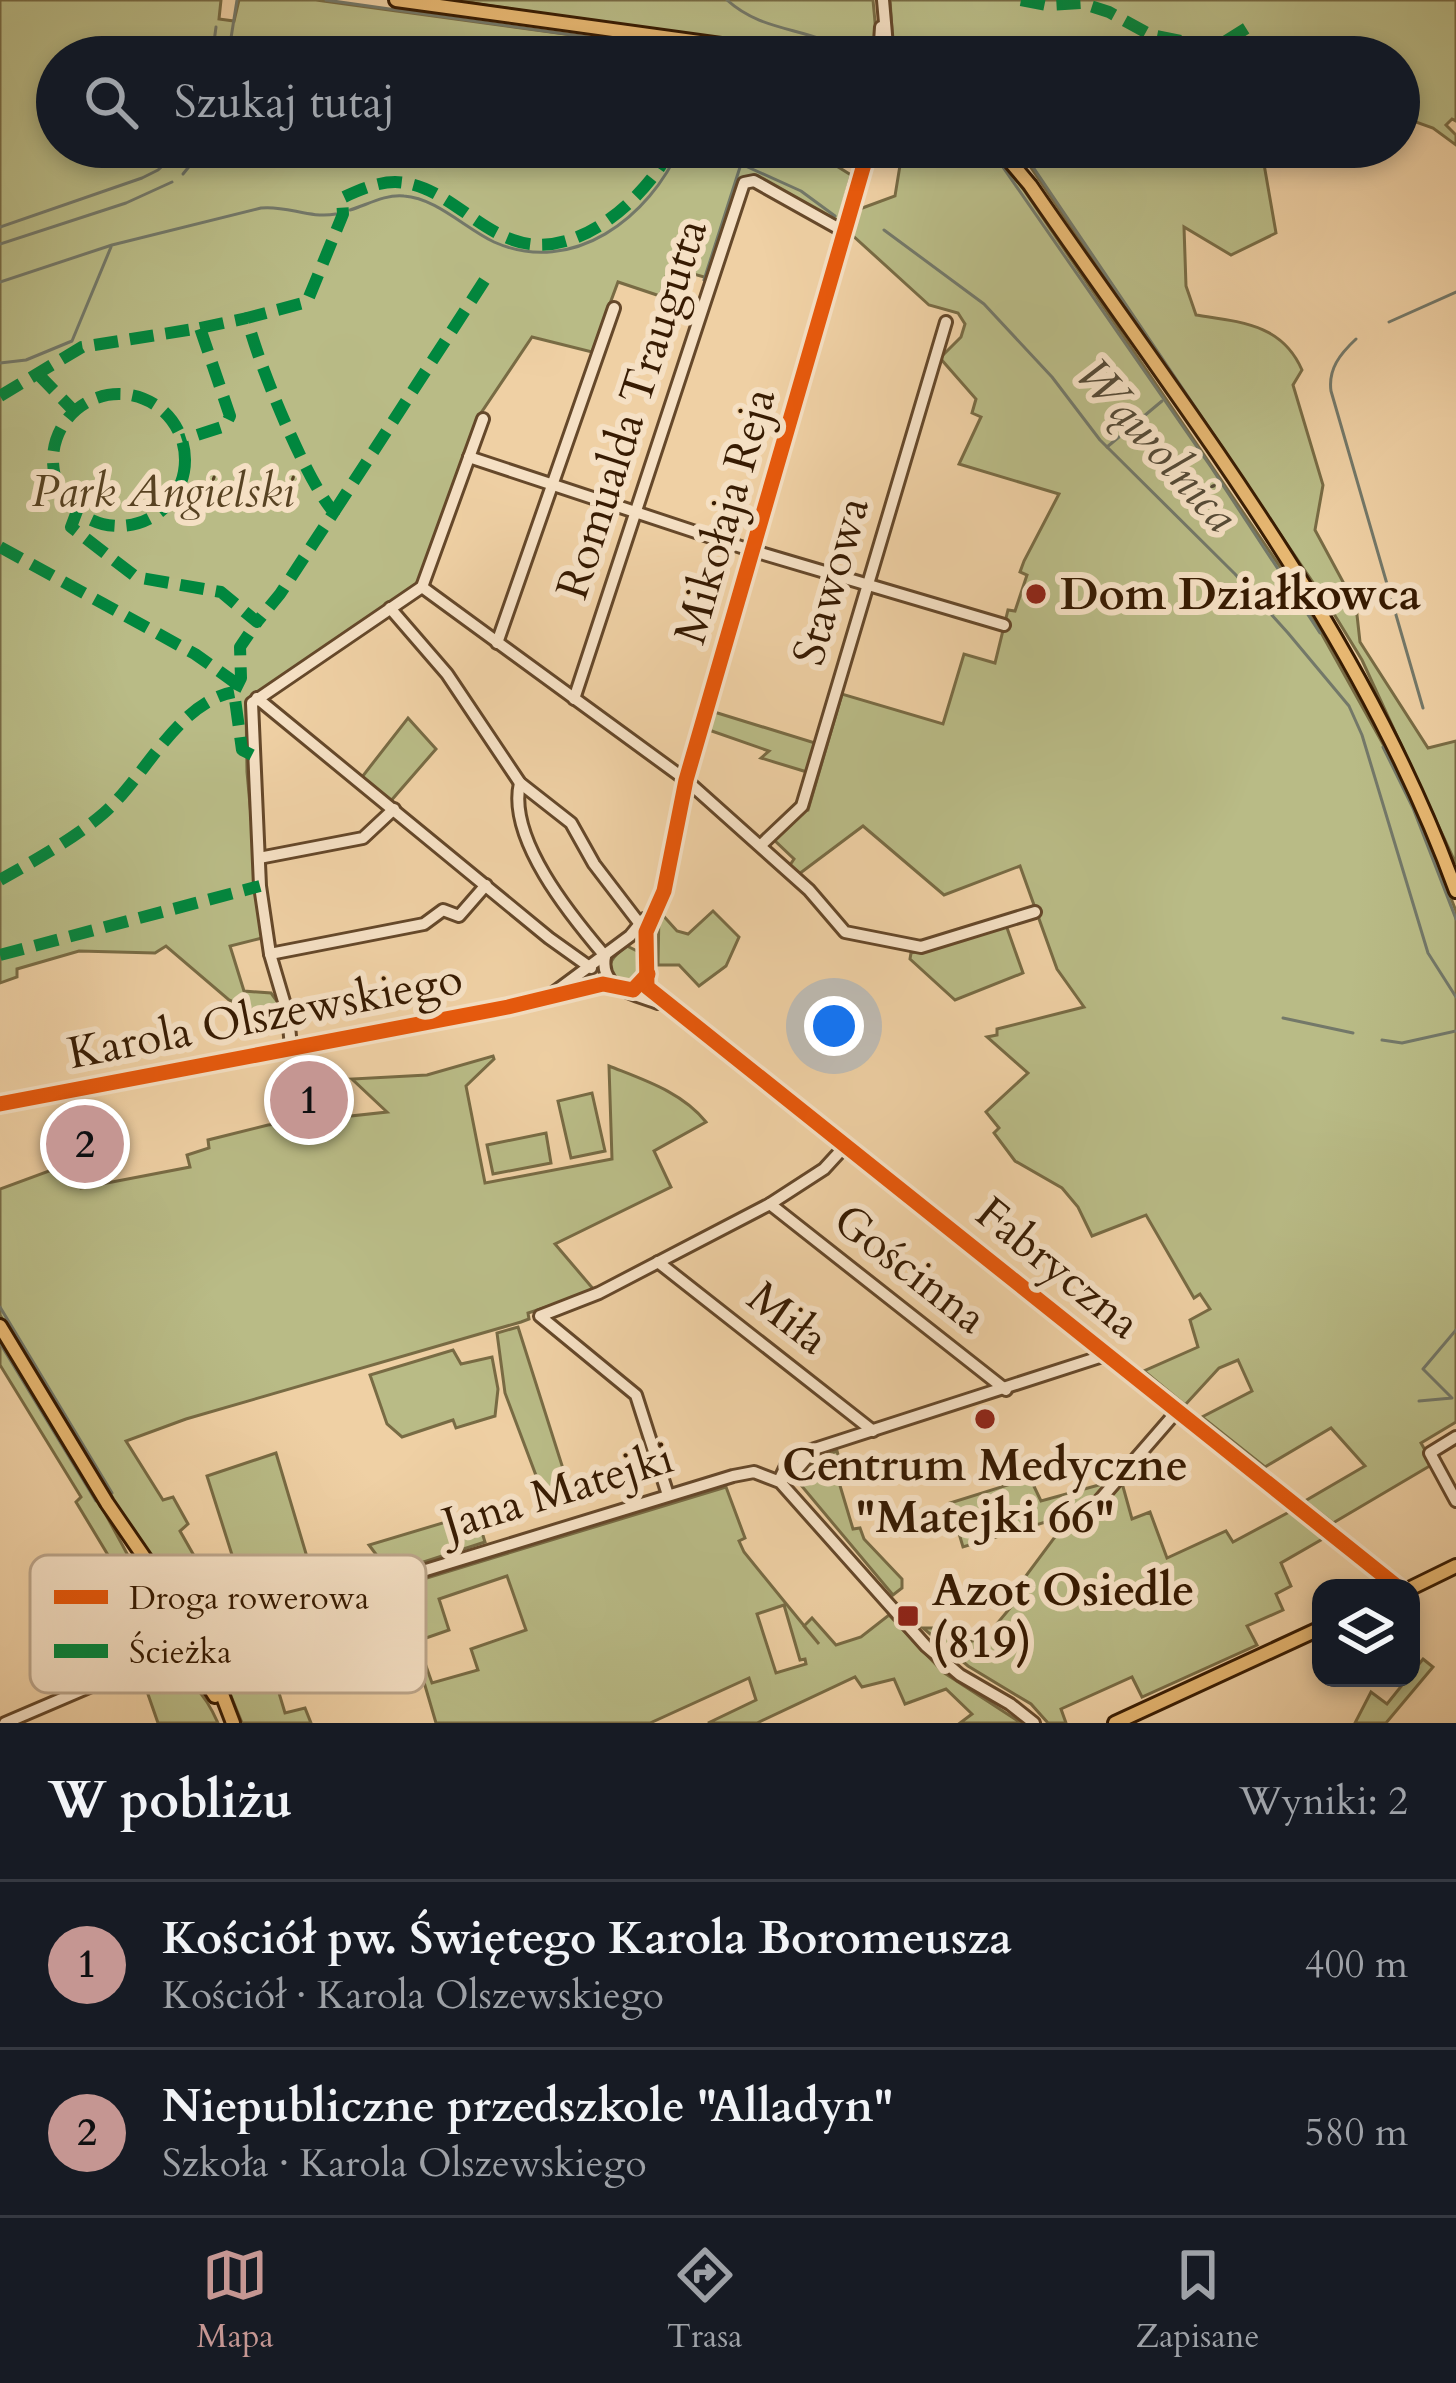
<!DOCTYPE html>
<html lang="pl">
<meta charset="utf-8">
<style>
body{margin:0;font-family:Cardo,serif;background:#242831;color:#f1f3f6}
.controls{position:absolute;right:36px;bottom:36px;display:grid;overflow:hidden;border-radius:24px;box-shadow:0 6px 18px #0003}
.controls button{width:108px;height:108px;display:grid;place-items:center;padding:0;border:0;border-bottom:3px solid #363941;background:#171b24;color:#f1f3f6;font:60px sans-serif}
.you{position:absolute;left:834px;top:1026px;width:42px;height:42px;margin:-30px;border:9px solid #fff;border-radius:50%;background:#1a73e8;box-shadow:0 0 0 18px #1a73e833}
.badge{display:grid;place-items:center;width:78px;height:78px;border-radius:50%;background:#c59692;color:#111;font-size:39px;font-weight:700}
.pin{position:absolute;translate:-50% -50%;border:6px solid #fff;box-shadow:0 3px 12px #0006}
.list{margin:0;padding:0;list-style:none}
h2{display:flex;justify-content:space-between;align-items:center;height:156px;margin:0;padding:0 48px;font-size:51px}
h2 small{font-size:39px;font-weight:400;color:#9ea1a6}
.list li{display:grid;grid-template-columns:78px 1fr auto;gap:36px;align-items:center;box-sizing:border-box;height:168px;padding:0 48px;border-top:3px solid #363941}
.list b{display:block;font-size:45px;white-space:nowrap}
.list p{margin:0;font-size:39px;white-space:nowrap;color:#9ea1a6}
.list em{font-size:39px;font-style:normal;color:#9ea1a6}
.icon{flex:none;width:66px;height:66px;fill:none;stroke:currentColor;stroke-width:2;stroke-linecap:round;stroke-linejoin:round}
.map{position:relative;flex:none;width:1456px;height:1723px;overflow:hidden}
.search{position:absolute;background:#171b24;box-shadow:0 6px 18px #0003;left:36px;right:36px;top:36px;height:132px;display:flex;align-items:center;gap:30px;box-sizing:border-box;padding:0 42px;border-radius:66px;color:#9ea1a6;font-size:45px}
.sheet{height:492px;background:#171b24}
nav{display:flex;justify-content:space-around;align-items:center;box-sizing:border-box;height:168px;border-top:3px solid #363941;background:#171b24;font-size:33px;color:#9ea1a6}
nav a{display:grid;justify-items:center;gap:6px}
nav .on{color:#c59692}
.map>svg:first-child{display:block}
.green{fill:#b9bb86;stroke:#786b44;stroke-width:3;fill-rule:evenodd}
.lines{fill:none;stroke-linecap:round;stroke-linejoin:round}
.stream{stroke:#737869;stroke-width:3}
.minor-casing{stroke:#65482a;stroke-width:16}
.major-casing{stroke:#371b02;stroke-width:18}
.minor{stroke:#f5e0c4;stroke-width:10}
.major{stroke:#e8b872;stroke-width:12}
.quiet{stroke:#00873e;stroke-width:12;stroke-dasharray:24 12;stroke-linecap:butt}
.cycleway-casing{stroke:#f5e0c4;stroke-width:22}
.cycleway{stroke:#e8590c;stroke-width:15}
.poi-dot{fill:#8f2418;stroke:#f5e0c4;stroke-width:4.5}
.labels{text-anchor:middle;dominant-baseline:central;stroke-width:12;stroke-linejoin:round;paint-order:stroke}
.street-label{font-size:45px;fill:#371b02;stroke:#f5e0c4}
.park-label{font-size:45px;font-style:italic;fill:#584323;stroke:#f5e0c4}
.poi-label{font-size:45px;font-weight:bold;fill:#371b02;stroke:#f5e0c4;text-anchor:start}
.water-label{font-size:48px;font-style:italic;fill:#554a36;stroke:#f5e0c4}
.key{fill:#f5e0c4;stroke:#bca58a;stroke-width:3}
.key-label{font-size:33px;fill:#371b02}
</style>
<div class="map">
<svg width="1456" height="1723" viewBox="0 0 1456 1723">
<rect width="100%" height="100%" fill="#efd0a4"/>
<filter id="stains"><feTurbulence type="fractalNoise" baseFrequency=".00167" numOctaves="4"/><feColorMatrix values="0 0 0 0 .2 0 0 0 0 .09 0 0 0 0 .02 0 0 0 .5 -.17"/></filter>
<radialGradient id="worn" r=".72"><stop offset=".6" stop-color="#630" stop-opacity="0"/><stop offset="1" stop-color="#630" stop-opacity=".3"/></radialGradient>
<g class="green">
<polygon points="0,0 221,0 219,19 234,21 239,0 316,0 734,57 57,57 57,147 806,147 851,175 836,231 747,184 711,279 669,267 660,296 618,282 592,352 532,337 479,416 419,582 246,702 247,772 262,938 230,946 244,991 271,993 282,1008 283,1022 229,1000 166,946 155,953 79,951 17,969 17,977 0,983"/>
<path d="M452 0H873C877 46 883 57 832 57Z"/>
<polygon points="890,0 1456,0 1456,121 1452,119 1446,125 1456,135 1456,145 1433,128 1399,116 1399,57 898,57 893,45"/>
<polygon points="903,147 984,147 1007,165 1304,602 1393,762 1420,819 1456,911 1456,1422 1421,1443 1433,1464 1333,1523 1305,1501 1365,1466 1331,1428 1265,1467 1202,1417 1252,1391 1238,1360 1219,1368 1185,1405 1144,1371 1198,1347 1190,1320 1210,1309 1200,1294 1194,1298 1146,1215 1092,1236 1078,1207 1062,1188 1015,1161 994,1133 999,1128 986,1112 1028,1073 987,1037 997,1035 997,1029 1084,1007 1057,969 1020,866 944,895 863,826 799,874 790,865 794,859 772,838 802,810 808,810 842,694 943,724 964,654 995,663 1008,610 1015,611 1027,575 1020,572 1024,561 1059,494 959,464 981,417 972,413 976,399 940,358 961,337 965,324 958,313 929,305 851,234 857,210 895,196"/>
<path d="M1017 147H1261L1276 233 1231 255 1184 227 1186 286 1196 315C1241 322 1282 324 1302 370L1293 385 1323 485 1315 530 1356 606 1360 642 1428 748 1456 741V864L1362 660 1331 609Z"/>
<polygon points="711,711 815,743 807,772 761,758 769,751 706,729"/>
<polygon points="408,718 436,749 389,803 362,777"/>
<polygon points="659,911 677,931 688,934 713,911 739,937 726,966 699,986 679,965 658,965"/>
<polygon points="1006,925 1023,973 955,1000 910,959 911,953"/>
<path d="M627 946 641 953 642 974 635 983 615 980C604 964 613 956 627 946Z"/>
<path d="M493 1056 494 1059 466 1086 485 1183 612 1159 609 1066C644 1080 682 1092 706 1122L654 1151 671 1187 555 1244 595 1291 528 1313 529 1319 521 1322 186 1419 126 1441 163 1500 173 1497 188 1524 180 1531 217 1596 235 1588 248 1607C222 1613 206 1611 184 1595L179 1597 124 1521 0 1315V1189L76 1161 81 1188 190 1167 187 1155 209 1148 208 1140 268 1125 387 1112 352 1079 427 1075Z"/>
<polygon points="592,1093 605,1151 571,1158 558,1101"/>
<polygon points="546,1133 551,1163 493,1174 487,1145"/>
<polygon points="518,1327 573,1500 540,1486 505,1393 497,1333"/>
<path d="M0 1338 105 1513 157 1609 153 1612C164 1641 126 1656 105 1668L98 1669 89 1655 146 1618 76 1502 81 1497 0 1365Z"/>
<polygon points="453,1350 461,1364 492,1357 498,1389 495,1416 456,1428 453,1420 402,1437 387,1424 370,1375"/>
<path d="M837 1451 841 1466 835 1469 853 1529 860 1528 864 1539 902 1579V1588L893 1595 800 1484C806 1465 819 1457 837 1451Z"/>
<polygon points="276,1453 310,1567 303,1571 308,1593 283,1601 262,1599 250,1569 233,1558 207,1476"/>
<polygon points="1030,1478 1041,1501 1106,1483 1122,1483 1132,1519 1150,1512 1167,1558 1226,1531 1233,1542 1293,1510 1326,1537 1281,1563 1291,1586 1276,1594 1283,1610 1247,1626 1257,1645 1142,1697 1132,1677 1061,1709 1066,1723 1048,1723 1031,1704 968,1666 923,1628 944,1628 960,1644 985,1638 1011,1607 1002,1608 1072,1514 963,1547 950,1503"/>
<path d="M726 1487 745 1538 739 1541 744 1552 819 1644 804 1626 812 1618 836 1645 861 1637 889 1615 943 1672 1021 1723H960L972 1714 946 1689 905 1704 894 1679 862 1687 855 1677 757 1723H708L756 1700 749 1678 650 1723H436L399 1597 364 1607 361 1598ZM507 1576 526 1630 471 1649 478 1670 432 1683 419 1646 423 1639 449 1630 439 1599ZM784 1605 800 1660 805 1659 806 1664 776 1673 757 1614Z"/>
<polygon points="476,1513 485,1542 390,1573 369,1545"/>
<path d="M268 1633 278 1660 270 1663 285 1713 305 1708 311 1723H242C222 1673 206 1654 268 1633Z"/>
<polygon points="1423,1659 1433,1667 1386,1723 1355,1723 1371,1692 1387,1704"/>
<path d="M159 1675C192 1676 205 1694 218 1723H158L143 1680Z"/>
</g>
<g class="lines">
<g class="stream">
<polyline points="326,0 672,49 688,57"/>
<path d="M727 0C765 35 814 26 847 54"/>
<polyline points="212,57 216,27"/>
<polyline points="228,57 237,0"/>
<polyline points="989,147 1211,467 1320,633"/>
<polyline points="1033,167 1222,447"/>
<polyline points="183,174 205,147"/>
<path d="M350 210C367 205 385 194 404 196 436 198 466 229 494 242 573 277 650 217 680 147"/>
<polyline points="0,227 142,178 158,170 183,147"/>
<polyline points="884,230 984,304 1052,377 1100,440 1235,574 1288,633 1349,706 1362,735 1428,953 1456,997"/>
<polyline points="0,244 126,203 172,182"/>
<polyline points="704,280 741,164 801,191 835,216"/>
<path d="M0 282 112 245 261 208C287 205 309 219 336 214"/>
<polyline points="1389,322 1456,292"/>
<path d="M1356 339C1340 354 1328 369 1331 391L1423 708"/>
<polyline points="0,363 26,360 72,341 111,247"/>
<polyline points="1107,447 1162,401"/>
<polyline points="1383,747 1413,808 1456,919"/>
<polyline points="1283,1018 1353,1033"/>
<polyline points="1382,1040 1402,1043 1456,1031"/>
<polyline points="0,1307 112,1493"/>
<polyline points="0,1343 96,1501"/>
<polyline points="1419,1401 1452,1398 1423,1369 1456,1330"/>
</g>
<g class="minor-casing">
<g id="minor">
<polyline points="883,0 888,57"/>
<polyline points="879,57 881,27"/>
<polyline points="869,147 686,780 664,891 646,932 647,987 1399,1588"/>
<polyline points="469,457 747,549 1004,625"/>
<polyline points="422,587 686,780 809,890 845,932 921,947 1035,912"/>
<polyline points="422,587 483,419"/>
<polyline points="390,608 447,674 520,783 571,823 594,864 646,932"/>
<polyline points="497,643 614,308"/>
<polyline points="257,698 549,938 591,968"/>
<polyline points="574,699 744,183 754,181 845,232"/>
<path d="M520 783C507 838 570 915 605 956"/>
<polyline points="762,844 802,806 946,322"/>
<polyline points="259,858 363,838 394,809"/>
<polyline points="270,954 424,924 443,910 459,916 486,885"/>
<path d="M605 956C599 989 634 994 658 1003"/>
<polyline points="552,994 630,936 644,919"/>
<polyline points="291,1047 288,1015 270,954 260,886 252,703 422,587"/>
<polyline points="0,1104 508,1007 612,983"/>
<polyline points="770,1204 1006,1390"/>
<polyline points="658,1262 873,1431"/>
<polyline points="1456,1437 1430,1453 1456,1501"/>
<polyline points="782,1479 794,1473 812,1452"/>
<polyline points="779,1481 787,1464 799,1454 1109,1354"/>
<polyline points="668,1495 636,1395 540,1316 599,1293 770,1204 824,1169 846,1145"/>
<polyline points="1092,1509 1178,1410"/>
<polyline points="178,1605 227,1625"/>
<polyline points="204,1632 269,1616"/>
<polyline points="210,1647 302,1608 733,1476 754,1472 780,1482 926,1646 960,1675 1010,1704 1034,1723"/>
<polyline points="153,1652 165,1634 166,1614"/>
<polyline points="136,1663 176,1642"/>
<polyline points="158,1664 185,1671 206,1685"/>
<polyline points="218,1679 220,1658 234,1636"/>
<polyline points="5,1723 94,1685 180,1657"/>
</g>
</g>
<g class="major-casing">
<g id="major">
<polyline points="396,0 808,57"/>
<path d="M998 147 1030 185C1184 410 1362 631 1456 891"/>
<polyline points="0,1326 107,1503 192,1627"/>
<polyline points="151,1583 178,1636"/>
<polyline points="1411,1588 1456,1566"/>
<circle cx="193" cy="1645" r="17"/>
<polyline points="207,1655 233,1723"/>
<polyline points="193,1662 215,1696"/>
<polyline points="1115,1723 1321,1628"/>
</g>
</g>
<use href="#minor" class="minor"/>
<use href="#major" class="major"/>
<g class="quiet">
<polyline points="1021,0 1046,5 1081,3 1109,12 1151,35 1215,48 1253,24"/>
<polyline points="797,147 828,164 832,147"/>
<polyline points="200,328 247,318"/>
<polyline points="37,373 74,411"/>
<circle cx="119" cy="460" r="66"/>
<polyline points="0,396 82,347 200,328 230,416 225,426 182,440"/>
<path d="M77 511 71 527 136 577 221 592 257 622 280 594 334 512C307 484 256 358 247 318L307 302 343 214 342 198C361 189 384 179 405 183 445 189 475 227 513 240 576 263 646 198 672 147"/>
<polyline points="334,512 490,272"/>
<polyline points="0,547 195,654 237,684"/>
<polyline points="252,755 242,750 234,692 241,678 240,647 257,622"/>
<path d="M0 880C35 860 74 839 104 813 145 777 178 702 234 692"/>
<polyline points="0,955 260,886"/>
</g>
<g class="cycleway-casing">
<g id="cycleway">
<polyline points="869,147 686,780 664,891 646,932 647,987 1399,1588"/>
<polyline points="0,1104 508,1007 603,984 633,990 648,974"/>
</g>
</g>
<use href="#cycleway" class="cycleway"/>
</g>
<g class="poi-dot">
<circle cx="1036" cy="594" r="12"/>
<circle cx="985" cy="1419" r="12"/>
<rect x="896" y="1604" width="24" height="24" rx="6"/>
</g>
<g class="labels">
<g class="street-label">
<text transform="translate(632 409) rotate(-72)">Romualda Traugutta</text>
<text transform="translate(725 516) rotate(-74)">Mikołaja Reja</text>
<text transform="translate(831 581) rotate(-74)">Stawowa</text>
<text transform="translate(265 1016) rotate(-11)">Karola Olszewskiego</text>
<text transform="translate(1058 1268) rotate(39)">Fabryczna</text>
<text transform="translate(910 1269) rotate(38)">Gościnna</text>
<text transform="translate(788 1318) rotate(38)">Miła</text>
<text transform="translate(558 1491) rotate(-17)">Jana Matejki</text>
</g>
<g class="park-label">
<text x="163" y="491">Park Angielski</text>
</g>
<g class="poi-label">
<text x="1060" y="594">Dom Działkowca</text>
<text x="985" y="1465" text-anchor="middle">Centrum Medyczne<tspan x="985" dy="52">"Matejki 66"</tspan></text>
<text x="932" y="1590">Azot Osiedle<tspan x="932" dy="52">(819)</tspan></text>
</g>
<g class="water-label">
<text transform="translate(1157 445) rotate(48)">Wąwolnica</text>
</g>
</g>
<rect x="30" y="1555" width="396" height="138" rx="18" class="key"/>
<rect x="54" y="1590" width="54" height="14" fill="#e8590c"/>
<rect x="54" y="1644" width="54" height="14" fill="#00873e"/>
<g class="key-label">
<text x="129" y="1609">Droga rowerowa</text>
<text x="129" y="1663">Ścieżka</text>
</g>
<rect width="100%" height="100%" filter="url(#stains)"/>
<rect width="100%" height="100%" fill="url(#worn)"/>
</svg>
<div class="controls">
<button><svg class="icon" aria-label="layers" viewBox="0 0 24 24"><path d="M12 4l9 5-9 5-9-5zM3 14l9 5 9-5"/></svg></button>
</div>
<div class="you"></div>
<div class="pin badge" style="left:309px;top:1100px">1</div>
<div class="pin badge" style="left:85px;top:1144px">2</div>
<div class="search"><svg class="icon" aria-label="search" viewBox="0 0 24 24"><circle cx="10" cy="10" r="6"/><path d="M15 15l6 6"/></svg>Szukaj tutaj</div>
</div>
<section class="sheet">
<h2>W pobliżu<small>Wyniki: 2</small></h2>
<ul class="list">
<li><span class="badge">1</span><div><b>Kościół pw. Świętego Karola Boromeusza</b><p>Kościół · Karola Olszewskiego</p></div><em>400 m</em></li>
<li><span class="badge">2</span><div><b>Niepubliczne przedszkole &quot;Alladyn&quot;</b><p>Szkoła · Karola Olszewskiego</p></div><em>580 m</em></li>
</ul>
</section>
<nav>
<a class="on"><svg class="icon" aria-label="map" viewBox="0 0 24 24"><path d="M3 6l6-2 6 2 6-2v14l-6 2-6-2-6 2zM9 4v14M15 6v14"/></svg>Mapa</a>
<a><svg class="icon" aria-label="directions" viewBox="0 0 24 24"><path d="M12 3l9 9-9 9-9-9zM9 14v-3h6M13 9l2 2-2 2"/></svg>Trasa</a>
<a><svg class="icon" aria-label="saved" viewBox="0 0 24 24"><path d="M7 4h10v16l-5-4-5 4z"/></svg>Zapisane</a>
</nav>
